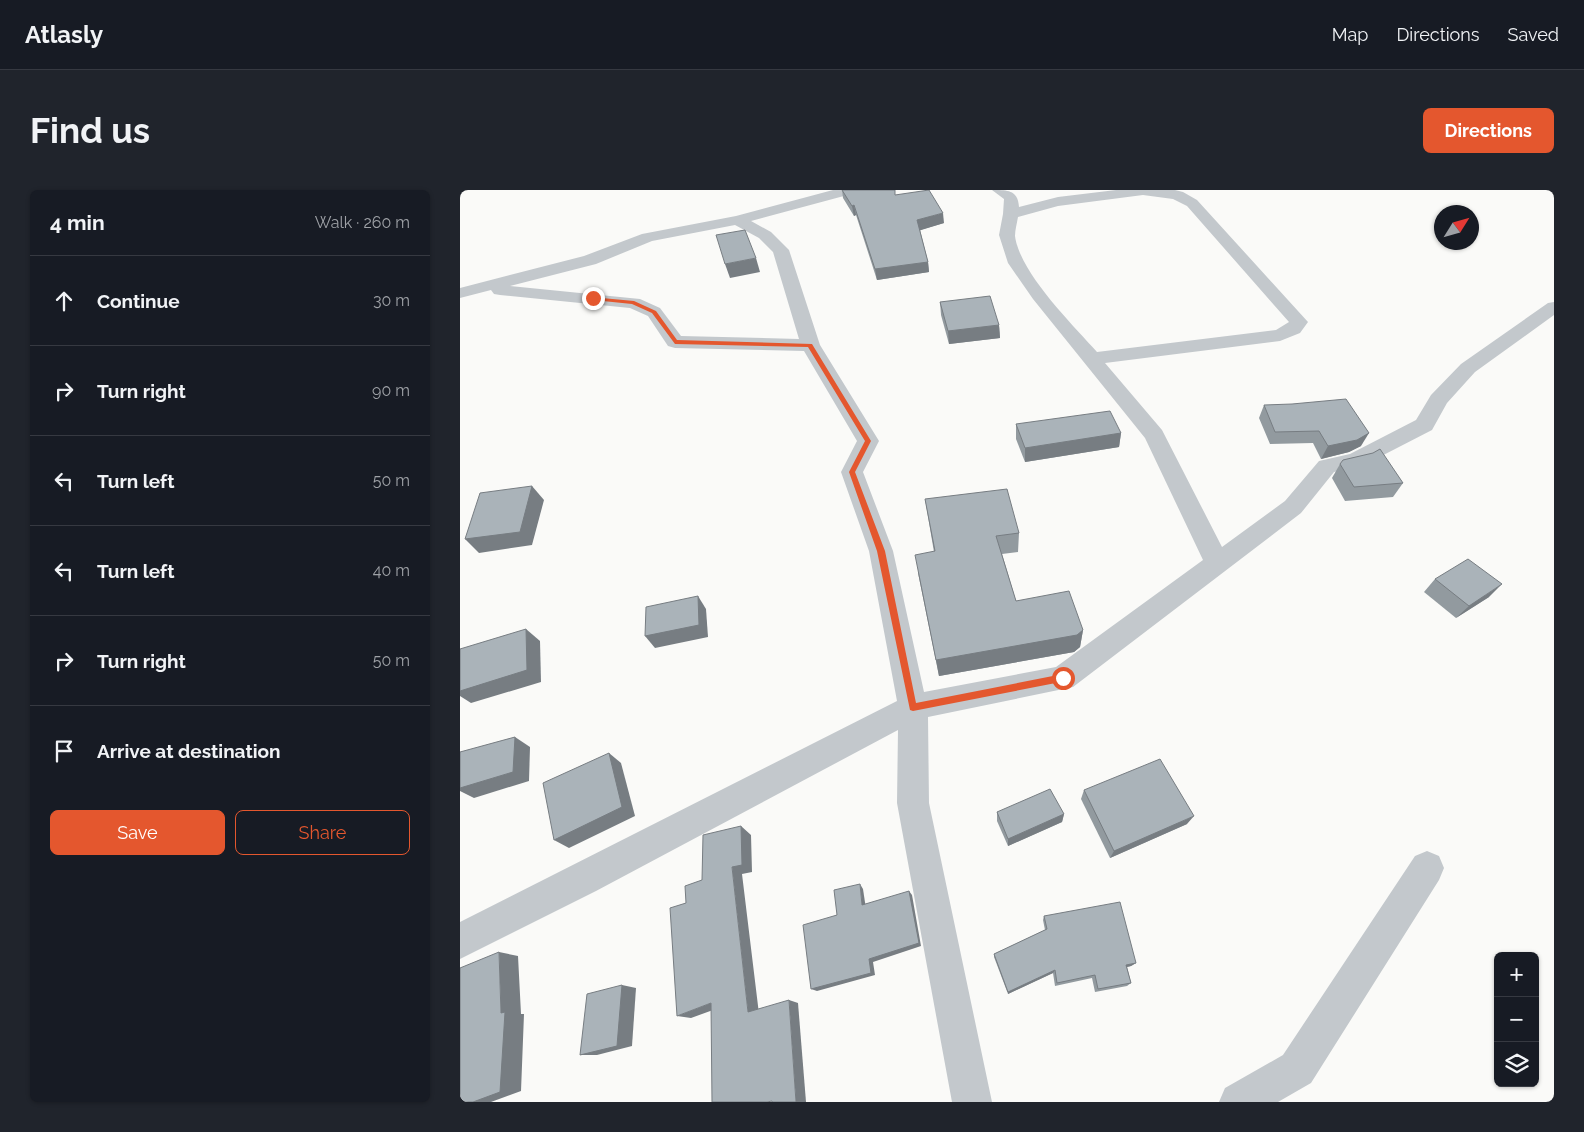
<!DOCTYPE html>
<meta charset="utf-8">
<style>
body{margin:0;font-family:Raleway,sans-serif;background:#20242c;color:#f1f3f6}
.controls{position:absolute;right:15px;bottom:15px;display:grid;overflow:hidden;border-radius:8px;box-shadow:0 1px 4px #0004}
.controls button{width:45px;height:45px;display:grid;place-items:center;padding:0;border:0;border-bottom:1px solid #363941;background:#171b24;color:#f1f3f6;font:25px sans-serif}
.compass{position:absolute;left:974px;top:15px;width:45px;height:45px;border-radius:50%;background:#171b24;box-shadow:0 1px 4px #0004;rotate:53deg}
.stop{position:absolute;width:15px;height:15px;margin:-11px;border:4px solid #e4572e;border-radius:50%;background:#fff}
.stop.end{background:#e4572e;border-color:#fff;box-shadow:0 1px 5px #0008}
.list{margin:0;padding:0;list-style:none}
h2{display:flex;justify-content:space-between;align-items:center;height:65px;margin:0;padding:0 20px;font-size:21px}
h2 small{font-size:16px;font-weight:400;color:#9ea1a6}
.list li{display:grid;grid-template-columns:32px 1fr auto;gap:15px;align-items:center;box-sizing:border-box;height:90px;padding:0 20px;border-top:1px solid #363941}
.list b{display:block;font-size:19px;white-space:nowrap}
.list em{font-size:16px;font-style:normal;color:#9ea1a6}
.actions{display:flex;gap:10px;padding:15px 20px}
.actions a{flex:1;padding:11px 0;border:1px solid #e4572e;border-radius:8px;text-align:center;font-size:18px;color:#e4572e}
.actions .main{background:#e4572e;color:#fff}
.icon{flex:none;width:28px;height:28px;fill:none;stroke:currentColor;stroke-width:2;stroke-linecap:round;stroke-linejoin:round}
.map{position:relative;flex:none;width:1094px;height:912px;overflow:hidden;border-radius:8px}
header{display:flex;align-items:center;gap:30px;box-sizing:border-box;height:70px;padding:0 25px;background:#171b24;border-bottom:1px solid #363941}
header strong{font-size:24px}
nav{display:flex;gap:28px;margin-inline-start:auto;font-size:18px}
.intro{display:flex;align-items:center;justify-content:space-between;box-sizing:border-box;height:120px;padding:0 30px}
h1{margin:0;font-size:35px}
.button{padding:12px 22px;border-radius:8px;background:#e4572e;color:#fff;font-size:18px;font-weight:700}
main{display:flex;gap:30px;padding:0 30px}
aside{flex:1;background:#171b24;border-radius:8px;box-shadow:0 1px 4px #0004}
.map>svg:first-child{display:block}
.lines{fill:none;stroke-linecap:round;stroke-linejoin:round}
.minor{fill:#c3c8cc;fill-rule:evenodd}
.wall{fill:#929a9f}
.shaded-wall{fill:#777d82}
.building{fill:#aab3b9;stroke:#777d82}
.route{fill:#e4572e}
</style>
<header>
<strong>Atlasly</strong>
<nav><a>Map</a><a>Directions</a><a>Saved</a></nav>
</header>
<div class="intro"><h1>Find us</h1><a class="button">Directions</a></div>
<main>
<aside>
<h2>4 min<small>Walk · 260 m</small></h2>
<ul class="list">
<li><svg class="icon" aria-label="ahead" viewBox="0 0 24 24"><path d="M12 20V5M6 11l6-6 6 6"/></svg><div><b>Continue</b></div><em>30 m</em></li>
<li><svg class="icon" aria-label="right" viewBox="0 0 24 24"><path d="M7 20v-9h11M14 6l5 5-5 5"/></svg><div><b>Turn right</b></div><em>90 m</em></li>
<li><svg class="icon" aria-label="left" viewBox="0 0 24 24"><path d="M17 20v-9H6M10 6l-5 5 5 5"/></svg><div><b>Turn left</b></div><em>50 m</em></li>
<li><svg class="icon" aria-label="left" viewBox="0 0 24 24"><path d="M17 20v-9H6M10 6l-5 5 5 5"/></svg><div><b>Turn left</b></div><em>40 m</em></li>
<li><svg class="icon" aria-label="right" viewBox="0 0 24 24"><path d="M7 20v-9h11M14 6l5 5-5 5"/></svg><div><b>Turn right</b></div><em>50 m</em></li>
<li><svg class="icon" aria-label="arrive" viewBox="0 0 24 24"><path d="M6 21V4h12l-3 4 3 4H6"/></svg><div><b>Arrive at destination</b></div></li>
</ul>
<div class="actions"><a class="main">Save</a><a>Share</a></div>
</aside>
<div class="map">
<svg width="1094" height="912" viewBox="0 0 1094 912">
<rect width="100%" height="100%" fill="#fafaf8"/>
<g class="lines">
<g class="minor">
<path d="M373 0H397L395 3 291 31 311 42 329 60 360 155 419 251 403 282 433 361 464 502 596 477 743 370 685 248 573 109 548 73 539 45 543 24 544 9 532 0C548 0 558 0 559 17L598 7 656 0H715L723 2 737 10 848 132 840 143 820 151 645 173 702 240 762 357 825 311 859 271 890 264 956 230 971 205 1001 174 1088 113 1094 112V125L1015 182 987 213 972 240 904 275 874 282 841 323 613 497 468 527 469 613 532 912H492L437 613 438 540 136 701 0 769V732L437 511 409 361 381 282 397 251 344 161 215 158 208 156 188 126 170 118 40 105 34 104 31 100 0 108V98L124 66 182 44 276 26ZM683 5 713 9 727 16 829 132 816 140 637 162C612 134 560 83 555 46 555 40 557 33 558 27L598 16ZM275 35 299 48 313 62 339 149 221 146 200 118 180 109 50 96 136 74 192 51Z"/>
<polygon points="967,661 979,666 984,678 979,690 851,893 818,912 759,912 765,898 823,865 955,666"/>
</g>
</g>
<g class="wall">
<polygon points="382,0 435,0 435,5 484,33 460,40 468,72 469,82 417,90 396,25 394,26 383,8"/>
<polygon points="480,112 539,135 540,148 489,154 481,125"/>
<polygon points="804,215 901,256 889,262 861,269 853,253 810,254 799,228"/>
<polygon points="556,234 661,243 659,257 565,272 556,249"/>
<polygon points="880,274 943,293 933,307 885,311 872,288"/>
<polygon points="465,309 559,343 558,362 542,364 556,411 623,440 620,457 614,462 479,486 458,383 474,362"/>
<polygon points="975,389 1029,407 996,428 964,402"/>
<polygon points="624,600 727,634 650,668 621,609"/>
<polygon points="537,622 604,624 602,632 548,656 537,631"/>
<polygon points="584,726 676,773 671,776 667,777 671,793 667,796 635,802 632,788 595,796 593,783 548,804 534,767 534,764 585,740 583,730"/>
</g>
<g class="shaded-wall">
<polygon points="394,15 396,25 394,26 392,16"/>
<polygon points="483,23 484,33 458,41 457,30"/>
<polygon points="296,68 300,82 270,88 265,74"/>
<polygon points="468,72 469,82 417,90 415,79"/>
<polygon points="539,135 540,148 489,154 488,141"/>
<polygon points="661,243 659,257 565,272 565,258"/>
<polygon points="909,243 901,256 889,262 861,269 868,256"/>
<polygon points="72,296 84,310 72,355 19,363 5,349"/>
<polygon points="1042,394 1029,407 996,428 1009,416"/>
<polygon points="238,406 246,419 248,447 195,458 185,446"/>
<polygon points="66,439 80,451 81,492 11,513 0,506 0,501"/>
<polygon points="623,440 620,457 614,462 479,486 476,470"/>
<polygon points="55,547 70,557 69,591 14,608 0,601 0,598"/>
<polygon points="149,563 161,573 175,626 109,658 94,650"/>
<polygon points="604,624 602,632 548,656 548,649"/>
<polygon points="734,626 727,634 650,668 654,661"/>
<polygon points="281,636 291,645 292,682 282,684 299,824 288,822 272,677"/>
<polygon points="400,694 403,699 406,719 402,715"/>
<polygon points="449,701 452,705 461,756 413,772 415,785 357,801 351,799 409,769"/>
<polygon points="39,762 58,766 61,824 64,824 61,901 31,912 13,912 41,823"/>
<polygon points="676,773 671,776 662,778 666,775"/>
<polygon points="595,780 593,783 548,804 548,802"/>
<polygon points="162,795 176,798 172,856 137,865 120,865"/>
<polygon points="329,810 338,813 346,912 336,912"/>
<polygon points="251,813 264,816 231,828 217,826"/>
</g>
<g class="building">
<polygon points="382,0 435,0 435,5 469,0 483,23 457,30 468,72 415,79 394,15 392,16"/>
<polygon points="285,40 296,68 265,74 256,45"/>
<polygon points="530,106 539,135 488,141 480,112"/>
<polygon points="886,209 909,243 897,250 868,256 859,241 815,242 804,215 832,214"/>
<polygon points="650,221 661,243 565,258 556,234"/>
<polygon points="920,259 943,293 894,297 880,274 883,270 913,263"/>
<polygon points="72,296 60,342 5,349 20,303"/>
<polygon points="547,299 559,343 536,346 556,411 609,401 623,440 617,445 476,470 455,365 475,361 465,309"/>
<polygon points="1008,369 1042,394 1009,416 975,389"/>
<polygon points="238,406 239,435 185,446 186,417"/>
<polygon points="66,439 67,480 0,501 0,459"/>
<polygon points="55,547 53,582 0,598 0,562"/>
<polygon points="149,563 162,617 94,650 83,593"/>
<polygon points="700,569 734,626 654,661 624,600"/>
<polygon points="590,599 604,624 548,649 537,622"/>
<polygon points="281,636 282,675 272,677 288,822 329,810 336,912 312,912 312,911 307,912 252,912 251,813 217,826 210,718 226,713 225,696 242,690 243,645"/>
<polygon points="400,694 402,715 449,701 459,753 409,769 411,783 351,799 343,735 377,725 374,700"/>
<polygon points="660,712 676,773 666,775 671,793 638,799 635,785 597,793 595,780 548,802 534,764 587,739 584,726"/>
<polygon points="39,762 41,823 45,822 40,902 13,912 0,912 0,778"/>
<polygon points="162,795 157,856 120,865 127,804"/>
</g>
<polygon class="route" points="131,107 174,111 196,121 217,150 352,154 411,251 395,282 425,361 456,513 603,484 606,485 606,491 453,521 450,520 417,361 389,282 405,251 348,157 215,154 192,123 172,114 133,110"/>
</svg>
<div class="controls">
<button>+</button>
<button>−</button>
<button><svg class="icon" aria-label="layers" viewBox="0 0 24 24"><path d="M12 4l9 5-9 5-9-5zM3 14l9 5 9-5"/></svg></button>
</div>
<svg class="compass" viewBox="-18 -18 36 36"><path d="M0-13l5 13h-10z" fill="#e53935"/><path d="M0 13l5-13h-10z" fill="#9ea1a6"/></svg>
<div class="stop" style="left:603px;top:488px"></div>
<div class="stop end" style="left:133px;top:108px"></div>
</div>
</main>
